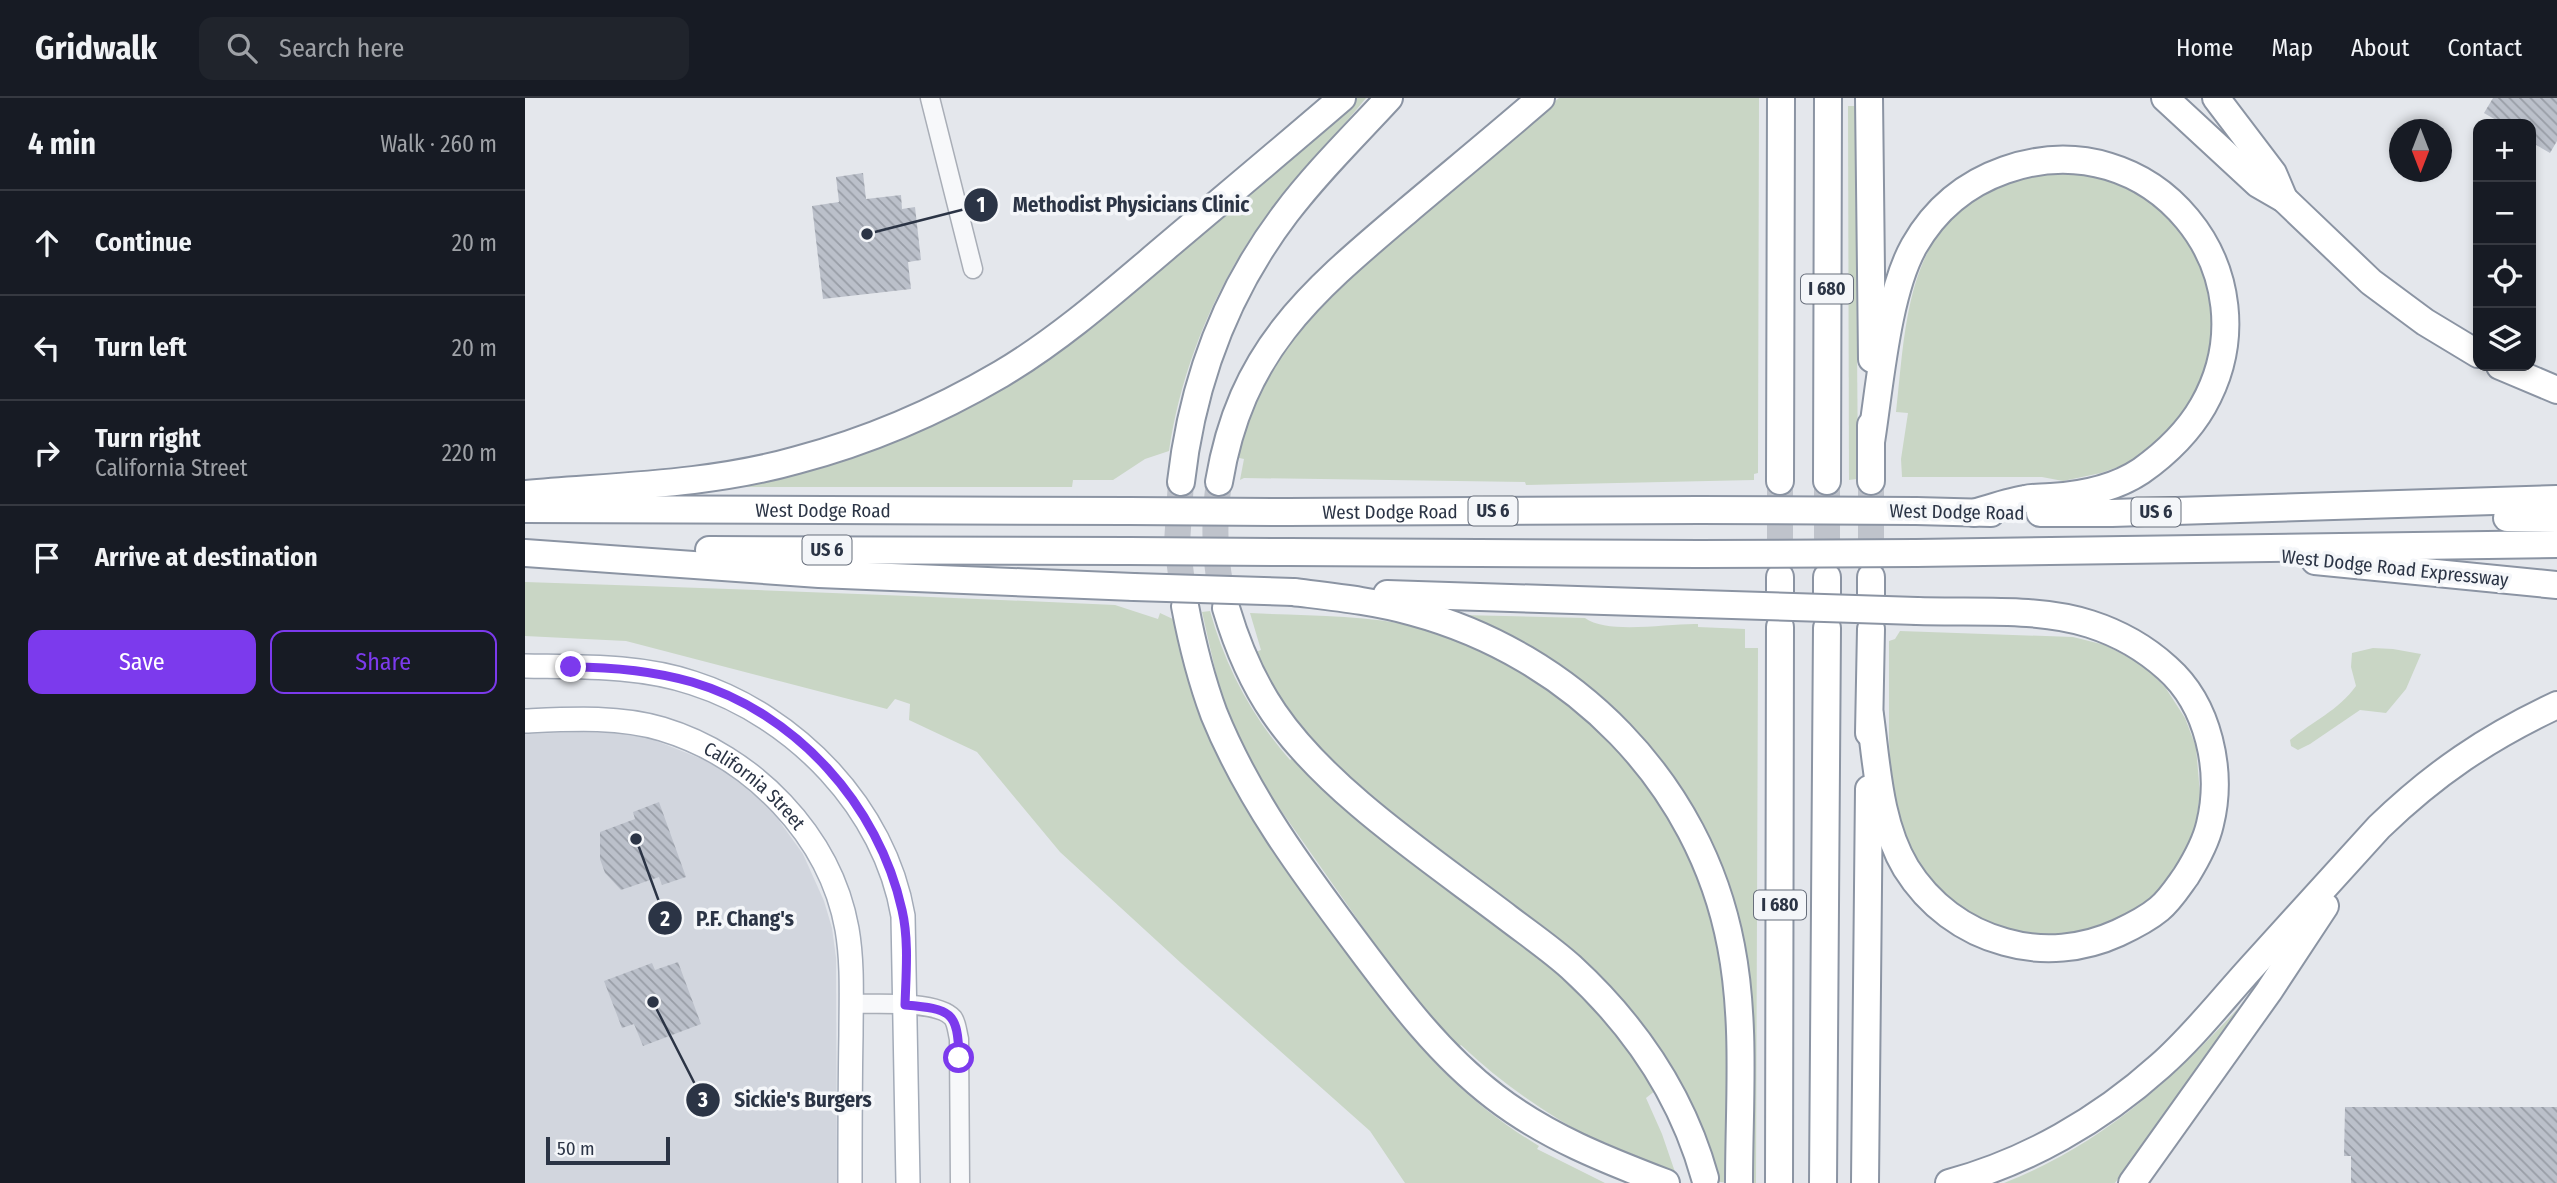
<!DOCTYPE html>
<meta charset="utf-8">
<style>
body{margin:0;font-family:"Fira Sans Condensed",sans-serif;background:#20242c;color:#f1f3f6}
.controls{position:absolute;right:21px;top:21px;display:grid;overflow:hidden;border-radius:14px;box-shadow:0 4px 10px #0003}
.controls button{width:63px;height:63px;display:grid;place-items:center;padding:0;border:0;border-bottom:2px solid #363941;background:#171b24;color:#f1f3f6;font:35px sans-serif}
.compass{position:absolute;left:1864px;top:21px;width:63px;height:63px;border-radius:50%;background:#171b24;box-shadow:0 4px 10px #0003;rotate:180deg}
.scale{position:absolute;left:21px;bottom:18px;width:124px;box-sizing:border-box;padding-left:7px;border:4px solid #2b3445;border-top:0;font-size:19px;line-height:24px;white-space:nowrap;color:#2b3445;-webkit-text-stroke:5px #f4f6f9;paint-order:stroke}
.stop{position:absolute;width:21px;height:21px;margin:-16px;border:5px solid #7c3aed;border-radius:50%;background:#fff}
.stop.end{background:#7c3aed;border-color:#fff;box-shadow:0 2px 7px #0008}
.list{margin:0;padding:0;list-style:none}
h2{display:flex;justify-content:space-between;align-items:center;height:91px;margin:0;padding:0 28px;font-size:30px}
h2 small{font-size:23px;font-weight:400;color:#9ea1a6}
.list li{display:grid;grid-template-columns:46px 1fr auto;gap:21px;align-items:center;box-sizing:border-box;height:105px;padding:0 28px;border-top:2px solid #363941}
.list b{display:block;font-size:26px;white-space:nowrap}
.list p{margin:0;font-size:23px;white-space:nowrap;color:#9ea1a6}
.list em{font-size:23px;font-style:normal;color:#9ea1a6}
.actions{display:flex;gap:14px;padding:21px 28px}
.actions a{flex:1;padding:16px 0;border:2px solid #7c3aed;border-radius:14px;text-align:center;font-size:24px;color:#7c3aed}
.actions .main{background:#7c3aed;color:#fff}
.icon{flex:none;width:38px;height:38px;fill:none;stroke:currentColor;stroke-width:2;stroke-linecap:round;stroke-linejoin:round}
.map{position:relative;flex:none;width:2032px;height:1085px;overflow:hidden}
header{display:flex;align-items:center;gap:42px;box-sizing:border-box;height:98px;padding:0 35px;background:#171b24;border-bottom:2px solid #363941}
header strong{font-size:33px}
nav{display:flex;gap:38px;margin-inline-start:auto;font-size:24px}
.search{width:490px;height:63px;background:#20242c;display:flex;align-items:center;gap:18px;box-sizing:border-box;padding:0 24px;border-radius:14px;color:#9ea1a6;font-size:26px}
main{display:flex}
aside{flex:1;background:#171b24}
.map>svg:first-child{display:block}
.built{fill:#d2d6de}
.green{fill:#c9d6c5}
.building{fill:url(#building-back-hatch)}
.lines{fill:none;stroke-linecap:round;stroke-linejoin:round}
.highway-tunnel{stroke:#bfc3cb;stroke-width:26;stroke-dasharray:26 13;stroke-linecap:butt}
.minor-casing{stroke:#a9aeb7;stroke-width:21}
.major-casing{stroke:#a3abb8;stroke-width:26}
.highway-casing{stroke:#8b94a3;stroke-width:30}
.minor{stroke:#f7f8fa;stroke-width:18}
.major{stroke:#fff;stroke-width:23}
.highway{stroke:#fff;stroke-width:26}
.highway-bridge-casing{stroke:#8b94a3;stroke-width:30;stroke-linecap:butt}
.highway-bridge{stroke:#fff;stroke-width:26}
.route{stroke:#7c3aed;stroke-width:9}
.labels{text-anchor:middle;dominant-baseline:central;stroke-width:7;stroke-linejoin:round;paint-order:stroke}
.shield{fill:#f4f6f9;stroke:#676e7b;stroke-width:2}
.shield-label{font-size:18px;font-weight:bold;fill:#2b3445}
.street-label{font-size:19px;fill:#2b3445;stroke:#f4f6f9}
.leader{fill:none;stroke:#2b3445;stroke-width:2.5}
.callout-dot{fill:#2b3445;stroke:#f4f6f9;stroke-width:2.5}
.mark-label{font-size:21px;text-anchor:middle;font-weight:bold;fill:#fff}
.callout-label{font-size:21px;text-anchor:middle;font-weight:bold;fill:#2b3445;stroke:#f4f6f9;stroke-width:7;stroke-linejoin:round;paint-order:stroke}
</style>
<header>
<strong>Gridwalk</strong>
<div class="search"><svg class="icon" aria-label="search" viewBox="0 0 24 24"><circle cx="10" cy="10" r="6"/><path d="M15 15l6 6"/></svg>Search here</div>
<nav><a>Home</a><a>Map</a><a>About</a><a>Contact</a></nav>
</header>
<main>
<aside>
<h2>4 min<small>Walk · 260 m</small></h2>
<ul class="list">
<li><svg class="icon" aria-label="ahead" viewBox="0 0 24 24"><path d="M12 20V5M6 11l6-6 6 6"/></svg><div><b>Continue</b></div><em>20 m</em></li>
<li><svg class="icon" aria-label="left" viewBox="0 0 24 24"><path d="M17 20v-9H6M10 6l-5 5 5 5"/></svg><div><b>Turn left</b></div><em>20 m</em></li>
<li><svg class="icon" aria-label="right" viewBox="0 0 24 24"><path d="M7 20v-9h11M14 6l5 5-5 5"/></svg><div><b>Turn right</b><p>California Street</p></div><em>220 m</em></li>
<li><svg class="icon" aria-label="arrive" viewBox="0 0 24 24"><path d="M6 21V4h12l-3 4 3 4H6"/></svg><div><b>Arrive at destination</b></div></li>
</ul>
<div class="actions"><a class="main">Save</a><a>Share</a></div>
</aside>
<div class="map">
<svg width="2032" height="1085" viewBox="0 0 2032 1085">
<defs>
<pattern id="building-back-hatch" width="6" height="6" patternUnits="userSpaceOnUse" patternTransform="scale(1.75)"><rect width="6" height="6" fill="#bbc0ca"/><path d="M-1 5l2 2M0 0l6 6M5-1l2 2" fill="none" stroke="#989da6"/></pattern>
</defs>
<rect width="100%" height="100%" fill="#e4e7ec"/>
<polygon class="built" points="54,634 94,635 124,640 177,661 201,674 245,710 278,756 299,803 307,830 311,860 312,1085 0,1085 0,636"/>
<g class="green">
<path d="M830 0H841C809 40 772 77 741 118 691 186 656 270 644 353L620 361 588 382H548L547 389H208L393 331Z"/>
<polygon points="1034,0 1234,0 1233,375 1229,376 1229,382 1001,387 1000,384 719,380 715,382 719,361 705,358 716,320 767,228 988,37"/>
<polygon points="1323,8 1330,8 1333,371 1332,381 1324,382"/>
<path d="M1545 73 1584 79 1618 95 1644 117 1675 156 1691 209V247L1665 313 1610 363 1576 375 1538 383 1517 379H1377L1376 361 1383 315 1371 314C1381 228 1380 130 1472 87 1489 80 1525 77 1545 73Z"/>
<path d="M0 484C197 490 393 498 590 507L633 521 635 515 650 522C662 583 683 640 712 696 719 710 729 723 738 736 760 769 782 800 805 832 869 921 918 990 1014 1048L1012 1051 1080 1085H880L845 1033 656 865 535 754 452 654 384 622 385 606 370 601 362 611 101 543 0 538Z"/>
<path d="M685 513C700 568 727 619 765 662L768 660 799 691 1007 852 1056 895 1094 938 1131 992 1121 1000 1137 1036 1150 1074 1095 1055C1088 1048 1080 1042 1070 1043 1022 1016 977 986 936 947L933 950 885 896 750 704 723 658 703 614 692 580 677 514Z"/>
<path d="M725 515C780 518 839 516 893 529 933 538 970 556 1004 578 1017 587 1031 595 1044 604 1061 617 1075 633 1089 648 1151 715 1184 790 1197 879 1207 942 1202 1020 1202 1085L1190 1083C1184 1032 1161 994 1134 952L807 673 722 557 736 552Z"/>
<path d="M937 517 1060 520C1083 537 1145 525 1173 526V529L1220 531V550H1233L1231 1085H1220L1219 918 1146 681 935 519Z"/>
<polygon points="1375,533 1548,539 1580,547 1618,567 1640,589 1660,620 1671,649 1675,696 1671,725 1659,758 1646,780 1622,804 1601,821 1537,841 1479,836 1422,806 1383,759 1367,705 1364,643 1364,543 1370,541"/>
<path d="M1848 550 1868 551 1896 556 1881 591 1861 615 1835 612 1785 646 1773 652 1766 648 1765 642C1787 624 1814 612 1831 588L1826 569 1827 555Z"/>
<path d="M1730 892 1735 896 1590 1085H1479C1584 1044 1656 973 1730 892Z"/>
</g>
<g class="building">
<polygon points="1968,0 2032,0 2032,43 2025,55 2006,44 2006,26 1978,26 1959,15"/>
<polygon points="338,75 341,101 376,97 377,111 390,109 396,162 383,164 386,191 298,201 287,108 314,104 311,79"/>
<polygon points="134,704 161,779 137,787 134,779 96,792 80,775 75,761 75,734 110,721 108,714"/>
<polygon points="153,864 176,926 118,948 109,926 97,930 79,883 127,865 130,872"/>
<polygon points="1820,1009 2032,1009 2032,1085 1826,1085 1826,1058 1819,1058"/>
</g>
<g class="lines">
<g class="highway-tunnel">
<polyline points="1255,383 1255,479"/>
<polyline points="1302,383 1302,477"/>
<polyline points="1346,383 1346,477"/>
<polyline points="656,384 652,445 660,508"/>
<path d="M694 384C688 428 689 468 701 510"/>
</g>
<g class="minor-casing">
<g id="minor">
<polyline points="405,0 448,171"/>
<path d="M326 906C349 906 413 902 428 920 432 926 432 933 434 941L435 1085"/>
</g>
</g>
<g class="major-casing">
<g id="major">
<path d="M0 568C56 569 115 567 168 585 271 618 360 711 378 818L383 1085"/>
<path id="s1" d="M0 623C45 621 94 618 137 631 227 658 305 737 322 831 328 866 326 901 326 937 325 986 325 1036 325 1085"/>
</g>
</g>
<g class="highway-casing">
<g id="highway">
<polyline points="1344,0 1347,261"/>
<polyline points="1640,0 1733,86 1759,101 1846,184 1900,224 1953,256"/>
<polyline points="1691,0 1748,75 1759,101"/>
<polyline points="1975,268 2032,292"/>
<path d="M1346 344C1355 287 1362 196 1389 148 1410 111 1440 86 1480 72 1627 20 1753 176 1678 308 1663 334 1640 356 1616 373 1589 391 1558 397 1526 399 1517 400 1508 399 1500 401 1482 404 1465 410 1449 415"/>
<polyline points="1255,383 1256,0"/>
<polyline points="1302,383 1303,0"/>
<polyline points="1346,383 1346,327"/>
<path d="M656 384C667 286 701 194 761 115 792 74 829 38 864 0"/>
<path d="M694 384C716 252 785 195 882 113 927 75 972 38 1016 0"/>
<path d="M0 396C91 388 184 387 272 362 344 343 413 313 476 276 535 241 588 194 640 150 699 100 759 50 817 0"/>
<path id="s2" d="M0 411 604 413"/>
<polyline points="1391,413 1466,415"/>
<path id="s3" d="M762 414 1174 412"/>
<polyline points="1515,415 1587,415 2032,401"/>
<polyline points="1982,420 2032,420"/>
<polyline points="184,452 604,453"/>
<polyline points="763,454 1174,456"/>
<polyline points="0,455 294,476 609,489"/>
<polyline points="1391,455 2032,446"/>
<polyline points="1790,463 2032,487"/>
<polyline points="1302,479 1302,498"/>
<polyline points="1346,479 1346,499"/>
<path d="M768 494C808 499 849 503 888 514 1047 557 1175 684 1206 848 1221 925 1214 1007 1214 1085"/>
<polyline points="862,496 1175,506"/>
<polyline points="1255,497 1255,479"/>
<path d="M660 508C667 545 676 581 689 616 723 700 778 774 832 846 873 901 915 957 970 999 1022 1039 1081 1062 1141 1085"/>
<path d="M701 510C712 547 727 583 749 615 803 694 907 762 983 820 1004 836 1026 851 1046 869 1108 926 1157 997 1180 1080"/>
<path d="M1345 617C1352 668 1354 725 1381 770 1404 807 1439 833 1480 844 1518 855 1558 851 1593 835 1608 828 1622 821 1634 811 1645 802 1653 789 1661 778 1671 762 1681 744 1685 726 1698 673 1684 607 1642 570 1620 550 1593 535 1565 526 1513 509 1446 515 1392 513"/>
<polyline points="1344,635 1346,531"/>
<polyline points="1254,1085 1255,529"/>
<polyline points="1298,1085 1302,530"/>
<polyline points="1340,1085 1344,691"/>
<path d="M1424 1085C1502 1064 1575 1022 1635 968 1668 939 1696 903 1725 871 1768 823 1811 776 1854 729 1910 675 1962 640 2032 607"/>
<polyline points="1607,1085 1744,893 1800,808"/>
</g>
</g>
<use href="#minor" class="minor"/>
<use href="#major" class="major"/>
<use href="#highway" class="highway"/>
<g class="highway-bridge-casing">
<g id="highway-bridge">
<polyline points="1174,412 1391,413"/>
<polyline points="604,413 762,414"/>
<polyline points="604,453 763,454"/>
<polyline points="1174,456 1391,455"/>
<polyline points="609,489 768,494"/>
<polyline points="1175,506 1392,513"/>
</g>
</g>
<use href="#highway-bridge" class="highway-bridge"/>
</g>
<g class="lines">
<path class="route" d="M46 569C86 569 128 573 167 584 270 614 354 707 377 812 384 842 381 876 380 907 426 911 433 913 434 960"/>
</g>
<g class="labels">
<g class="shield">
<rect x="1276" y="176.5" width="52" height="29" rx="5"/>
<rect x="943.5" y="398.5" width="49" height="29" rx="5"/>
<rect x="1606.5" y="399.5" width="49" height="29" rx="5"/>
<rect x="277.5" y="437.5" width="49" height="29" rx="5"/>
<rect x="1229" y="792.5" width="52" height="29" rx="5"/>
</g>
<g class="shield-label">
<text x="1302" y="191">I 680</text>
<text x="968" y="413">US 6</text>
<text x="1631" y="414">US 6</text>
<text x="302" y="452">US 6</text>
<text x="1255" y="807">I 680</text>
</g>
<g class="street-label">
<text stroke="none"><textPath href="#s2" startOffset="298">West Dodge Road</textPath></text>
<text stroke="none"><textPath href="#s3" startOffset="103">West Dodge Road</textPath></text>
<text transform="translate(1432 414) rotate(1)">West Dodge Road</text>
<text transform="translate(1870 470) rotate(6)">West Dodge Road Expressway</text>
<text stroke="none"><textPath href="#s1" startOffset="248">California Street</textPath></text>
</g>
</g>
<path class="leader" d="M342 136L456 107M111 741L140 820M128 904L178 1002"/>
<g class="callout-dot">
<circle cx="342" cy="136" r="7"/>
<circle cx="111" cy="741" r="7"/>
<circle cx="128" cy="904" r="7"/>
<circle cx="456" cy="107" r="18"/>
<circle cx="140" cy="820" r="18"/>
<circle cx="178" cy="1002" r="18"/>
</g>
<g class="mark-label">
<text x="456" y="114">1</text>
<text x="140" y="828">2</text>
<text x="178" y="1009">3</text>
</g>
<g class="callout-label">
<text x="606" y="114">Methodist Physicians Clinic</text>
<text x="220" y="828">P.F. Chang's</text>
<text x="278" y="1009">Sickie's Burgers</text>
</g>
</svg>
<div class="controls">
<button>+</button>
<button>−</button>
<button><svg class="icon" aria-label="locate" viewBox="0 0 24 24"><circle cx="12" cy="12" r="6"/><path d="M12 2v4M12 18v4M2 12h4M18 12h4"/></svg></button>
<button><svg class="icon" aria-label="layers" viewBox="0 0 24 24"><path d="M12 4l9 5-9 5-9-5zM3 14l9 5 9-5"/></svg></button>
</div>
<svg class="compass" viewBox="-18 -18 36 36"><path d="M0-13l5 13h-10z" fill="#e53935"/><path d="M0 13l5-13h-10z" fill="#9ea1a6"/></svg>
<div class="scale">50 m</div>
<div class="stop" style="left:434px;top:960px"></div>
<div class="stop end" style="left:46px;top:569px"></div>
</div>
</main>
